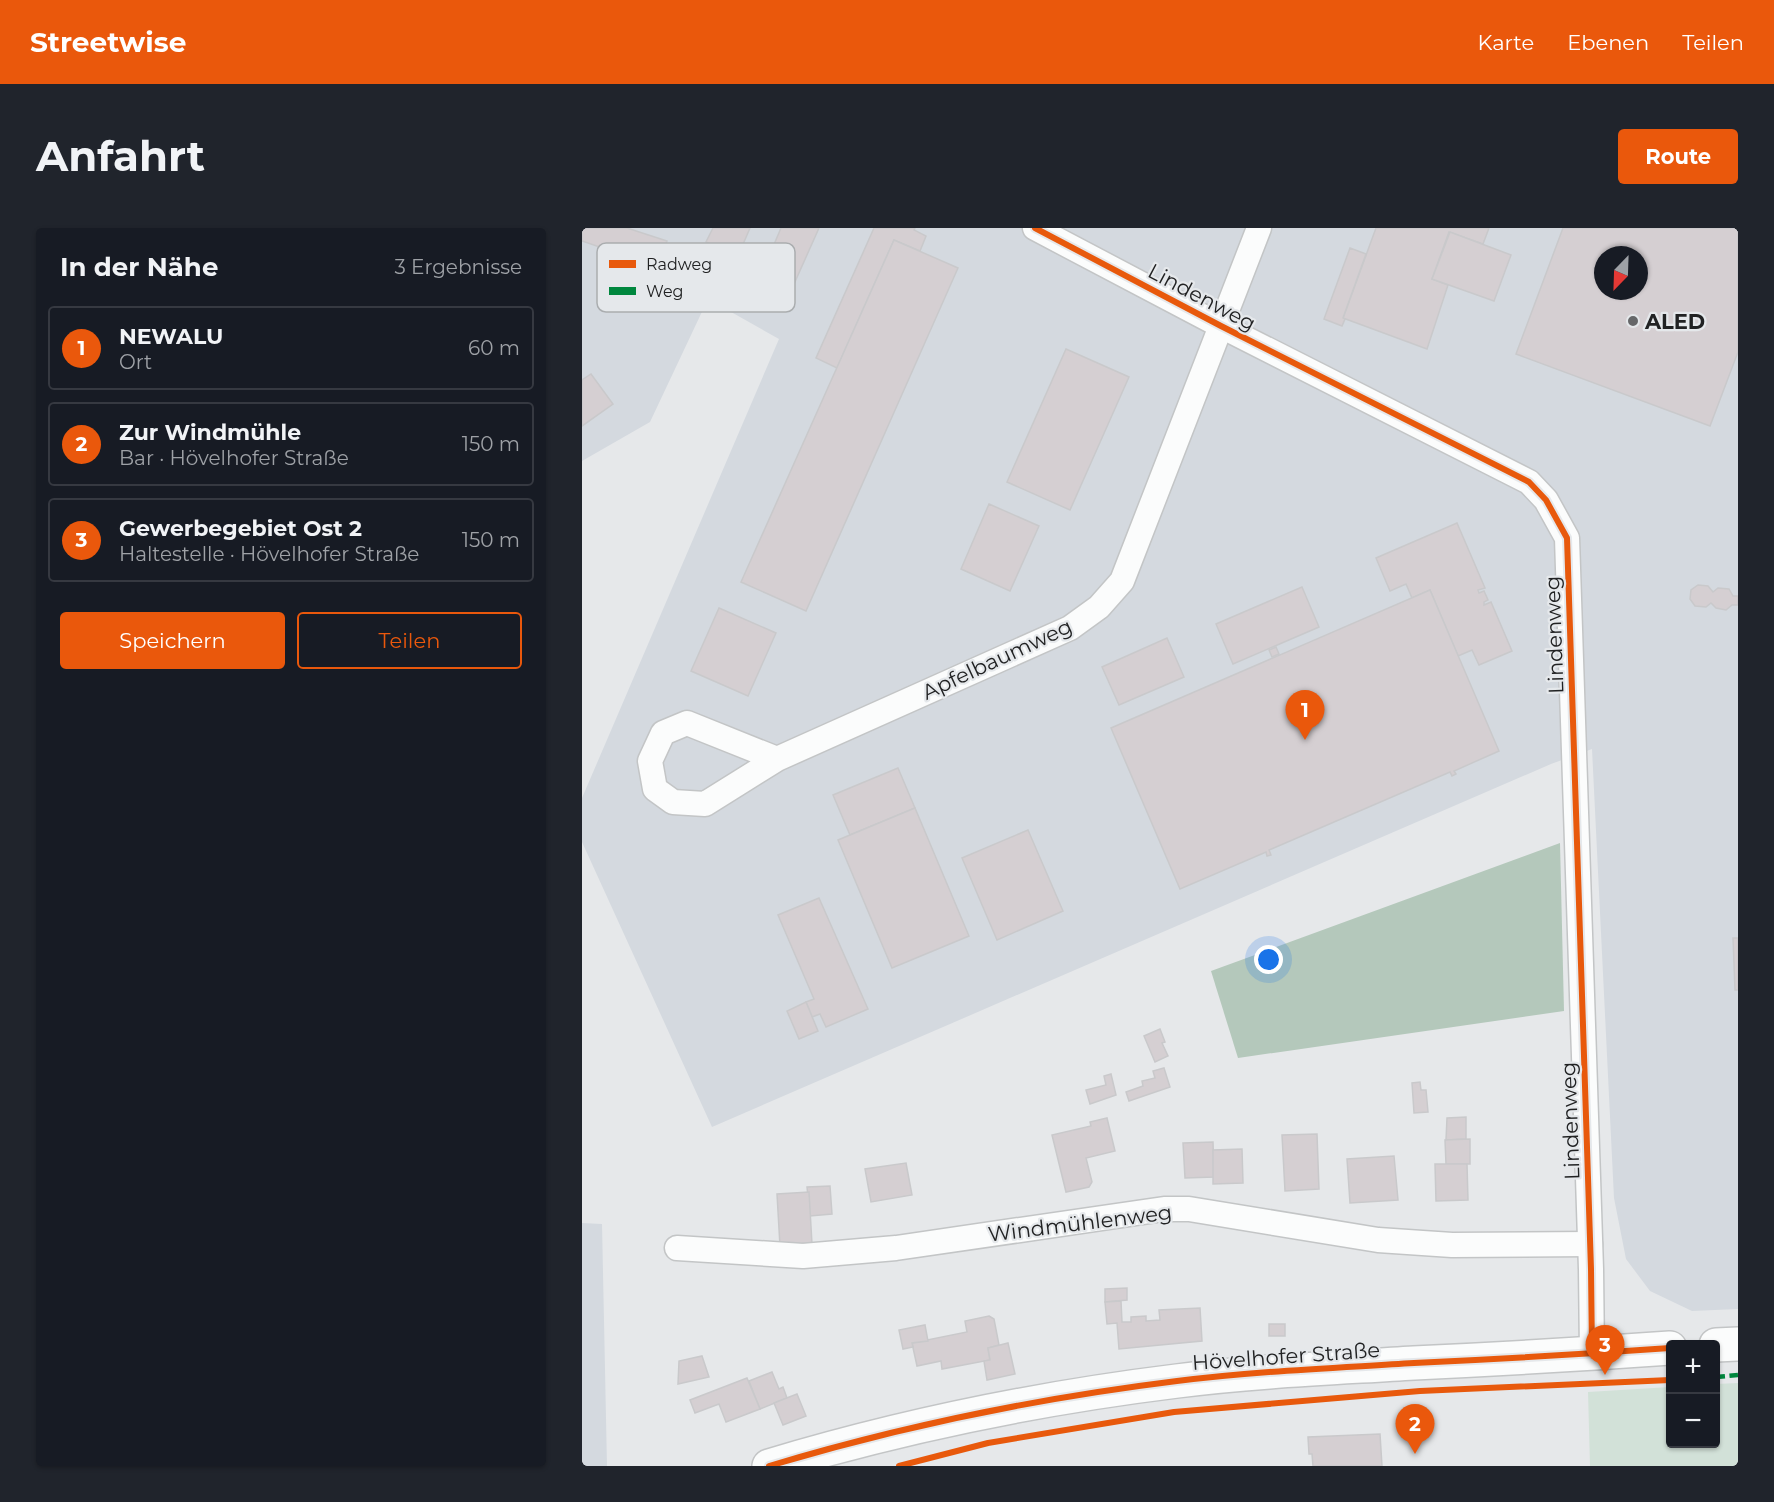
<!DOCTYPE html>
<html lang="de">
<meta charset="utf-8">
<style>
body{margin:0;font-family:Montserrat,sans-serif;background:#20242c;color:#f1f3f6}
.controls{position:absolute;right:18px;bottom:18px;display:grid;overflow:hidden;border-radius:6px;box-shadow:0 2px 4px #0004}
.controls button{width:54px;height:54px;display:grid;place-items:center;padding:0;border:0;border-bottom:2px solid #363941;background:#171b24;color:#f1f3f6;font:30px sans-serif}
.compass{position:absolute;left:1012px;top:18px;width:54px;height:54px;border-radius:50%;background:#171b24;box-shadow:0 2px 4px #0004;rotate:203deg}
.you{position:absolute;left:687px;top:732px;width:21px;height:21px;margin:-15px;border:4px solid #fff;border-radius:50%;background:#1a73e8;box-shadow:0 0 0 9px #1a73e833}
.badge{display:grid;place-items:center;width:39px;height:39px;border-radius:50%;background:#ea580c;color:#fff;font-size:20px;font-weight:700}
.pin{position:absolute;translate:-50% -50px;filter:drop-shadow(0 2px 3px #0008)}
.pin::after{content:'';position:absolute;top:32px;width:21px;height:18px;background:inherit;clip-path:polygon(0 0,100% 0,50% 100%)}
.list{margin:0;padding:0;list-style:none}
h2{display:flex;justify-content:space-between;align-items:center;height:78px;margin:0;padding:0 24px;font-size:26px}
h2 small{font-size:20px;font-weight:400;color:#9ea1a6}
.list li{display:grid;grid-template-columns:39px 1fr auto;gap:18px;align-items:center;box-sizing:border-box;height:84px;margin:0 12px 12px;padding:0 12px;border:2px solid #363941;border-radius:6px}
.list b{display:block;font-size:22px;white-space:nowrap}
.list p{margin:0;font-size:20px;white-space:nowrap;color:#9ea1a6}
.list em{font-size:20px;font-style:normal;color:#9ea1a6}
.actions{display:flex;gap:12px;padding:18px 24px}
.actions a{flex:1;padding:14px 0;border:2px solid #ea580c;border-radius:6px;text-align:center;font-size:21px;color:#ea580c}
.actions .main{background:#ea580c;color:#fff}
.map{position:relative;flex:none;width:1156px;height:1238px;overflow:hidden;border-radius:6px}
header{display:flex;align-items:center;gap:36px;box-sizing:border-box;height:84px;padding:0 30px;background:#ea580c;color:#fff}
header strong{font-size:28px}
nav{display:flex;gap:33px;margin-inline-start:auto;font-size:21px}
.intro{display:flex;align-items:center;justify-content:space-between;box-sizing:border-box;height:144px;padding:0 36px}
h1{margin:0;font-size:42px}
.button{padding:15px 27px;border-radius:6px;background:#ea580c;color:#fff;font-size:21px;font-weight:700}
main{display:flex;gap:36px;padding:0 36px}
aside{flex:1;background:#171b24;border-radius:6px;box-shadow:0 2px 4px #0004}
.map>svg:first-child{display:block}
.built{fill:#d4d9df;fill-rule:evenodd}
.green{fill:#d2e1d8}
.forest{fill:#b4c8bb}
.building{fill:#d5cfd2;stroke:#c9c9cb;stroke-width:1.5;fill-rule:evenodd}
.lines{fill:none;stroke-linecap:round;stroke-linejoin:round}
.street-casing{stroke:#c3c5c6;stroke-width:27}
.secondary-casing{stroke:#c3c5c6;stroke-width:36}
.street{stroke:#fbfcfc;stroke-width:24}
.secondary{stroke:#fbfcfc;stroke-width:33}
.quiet{stroke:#00873e;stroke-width:4.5;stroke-dasharray:9 4.5;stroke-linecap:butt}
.cycleway-casing{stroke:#e5e8eb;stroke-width:10}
.cycleway{stroke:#e8590c;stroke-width:6}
.poi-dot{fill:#666769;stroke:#e5e8eb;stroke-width:2}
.labels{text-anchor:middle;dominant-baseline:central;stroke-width:4.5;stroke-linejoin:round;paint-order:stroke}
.street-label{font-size:21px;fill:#212223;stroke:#e5e8eb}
.poi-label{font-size:21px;font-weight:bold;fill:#212223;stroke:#e5e8eb;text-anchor:start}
.key{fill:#e5e8eb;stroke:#aaadaf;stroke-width:1.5}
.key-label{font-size:16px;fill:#212223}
</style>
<header>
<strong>Streetwise</strong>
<nav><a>Karte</a><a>Ebenen</a><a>Teilen</a></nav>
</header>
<div class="intro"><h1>Anfahrt</h1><a class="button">Route</a></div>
<main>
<aside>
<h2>In der Nähe<small>3 Ergebnisse</small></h2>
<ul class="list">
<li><span class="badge">1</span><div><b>NEWALU</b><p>Ort</p></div><em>60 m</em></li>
<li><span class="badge">2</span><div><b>Zur Windmühle</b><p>Bar · Hövelhofer Straße</p></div><em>150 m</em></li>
<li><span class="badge">3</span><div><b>Gewerbegebiet Ost 2</b><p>Haltestelle · Hövelhofer Straße</p></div><em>150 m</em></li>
</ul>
<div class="actions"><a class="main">Speichern</a><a>Teilen</a></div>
</aside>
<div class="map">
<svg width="1156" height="1238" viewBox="0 0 1156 1238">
<rect width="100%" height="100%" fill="#e6e8ea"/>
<g class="built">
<path d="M0 0H1156V1081L1110 1083 1068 1063 1044 1031 1032 970 1010 521 969 536 130 899 0 614V570L197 111 126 71 68 194 0 233ZM1021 27H1057V63H1021Z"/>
<polygon points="0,995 20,996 25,1238 0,1238"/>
</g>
<polygon class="green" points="1156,1155 1156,1238 1008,1238 1006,1164 1088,1159 1088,1216 1134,1216 1134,1156"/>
<polygon class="forest" points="978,615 982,783 656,830 629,743"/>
<g class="building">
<polygon points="0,0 45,0 85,13 76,39 0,13"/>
<polygon points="131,0 168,0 156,28 124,14"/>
<polygon points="199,0 237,0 208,65 198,60 188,82 168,73"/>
<polygon points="292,0 333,0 332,2 344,8 338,23 312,12 255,140 234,130"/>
<polygon points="794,0 907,0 901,16 867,4 850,51 866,57 845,121 761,90"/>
<path d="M981 0H1156V124L1128 198 934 126ZM1021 27H1057V63H1021Z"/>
<polygon points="868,4 929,27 912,73 850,51"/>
<polygon points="312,12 376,40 224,383 159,354"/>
<polygon points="768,20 784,26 761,90 763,91 760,98 742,91"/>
<polygon points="484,121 547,149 488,282 425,254"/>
<polygon points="9,146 31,176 0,198 0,152"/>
<polygon points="407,276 457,298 428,363 379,341"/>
<polygon points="875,295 903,360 896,362 897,365 902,363 906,372 902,374 902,377 909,374 930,423 897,437 890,422 876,428 848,362 830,370 824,356 808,363 794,330"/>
<polygon points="1116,357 1126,358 1131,364 1136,360 1147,361 1151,368 1156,368 1156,377 1150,377 1144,382 1134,380 1129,375 1124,379 1113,378 1108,371 1109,362"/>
<polygon points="720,359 737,399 651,436 634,396"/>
<polygon points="848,362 917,523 872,543 874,546 870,548 868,544 687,622 689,627 685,628 684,624 598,661 529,500"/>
<polygon points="137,380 194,405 166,468 109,443"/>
<polygon points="585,410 602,449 537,477 520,439"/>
<polygon points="694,419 697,426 690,429 687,422"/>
<polygon points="316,540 333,580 268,607 251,567"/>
<polygon points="333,580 387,708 310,740 256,612"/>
<polygon points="446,602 481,683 415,712 380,630"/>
<polygon points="237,670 286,781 244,799 238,786 230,789 224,774 232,771 196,687"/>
<polygon points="1151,710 1156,710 1156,762 1153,762"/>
<polygon points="224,774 236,803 217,811 205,783"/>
<polygon points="578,801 583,814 580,815 586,828 573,834 562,808"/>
<polygon points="582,840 588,859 547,873 544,864 561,858 560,853 573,850 571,843"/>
<polygon points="529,846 534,867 508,876 504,862 524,857 522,848"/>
<polygon points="838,854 839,862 844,862 846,884 832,885 830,855"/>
<polygon points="884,889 884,911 864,912 865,890"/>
<polygon points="525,890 533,923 504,930 510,954 507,959 484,964 470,907 509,898 508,894"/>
<polygon points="735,906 737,961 703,963 700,907"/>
<polygon points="888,911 888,936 864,936 863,912"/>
<polygon points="631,914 632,949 603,950 601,915"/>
<polygon points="660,921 661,955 631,956 631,922"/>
<polygon points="812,928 816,972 768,975 765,931"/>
<polygon points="324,935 330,967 289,974 283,941"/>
<polygon points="853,936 885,936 886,972 854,973"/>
<polygon points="248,958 250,986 228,988 225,959"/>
<polygon points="227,964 230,1016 198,1018 195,966"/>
<polygon points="545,1060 545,1072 523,1074 523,1061"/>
<polygon points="539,1073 540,1094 549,1094 549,1089 564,1088 564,1093 578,1092 577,1082 618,1080 620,1113 537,1121 535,1095 525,1096 523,1074"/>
<polygon points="407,1088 412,1091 417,1117 406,1120 408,1132 360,1141 359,1133 335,1138 330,1115 385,1104 383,1093"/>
<rect x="687" y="1096" width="16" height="12"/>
<polygon points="343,1097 346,1113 330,1115 331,1119 321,1121 317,1102"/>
<polygon points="426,1115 433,1146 405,1152 402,1133 408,1132 406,1120"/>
<polygon points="120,1128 127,1149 96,1156 97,1133"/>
<polygon points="190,1144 197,1161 201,1159 205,1170 178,1181 167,1153"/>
<polygon points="165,1150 178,1181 144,1194 137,1176 113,1185 108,1172"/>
<polygon points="215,1166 224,1188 201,1197 192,1175"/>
<polygon points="798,1206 800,1238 731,1238 730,1226 727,1226 726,1209"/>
</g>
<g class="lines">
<g class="street-casing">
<g id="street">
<polyline points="453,0 639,98 947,254 964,272 985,310 1009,1041 1010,1126"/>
<polyline points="195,531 105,495 81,505 68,533 73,561 91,574 123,576 195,531 488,400 517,379 540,353 677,0"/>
<polyline points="95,1020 221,1028 314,1020 582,981 607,981 796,1012 870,1017 1008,1016"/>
</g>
</g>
<g class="secondary-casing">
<g id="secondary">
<polyline points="1134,1117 1156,1116"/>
<path d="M187 1238C320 1198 457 1170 595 1153 674 1143 753 1140 832 1135 918 1131 1003 1126 1088 1120"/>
</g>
</g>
<use href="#street" class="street"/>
<use href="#secondary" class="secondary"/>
<polyline class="quiet" points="1134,1149 1156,1147"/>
<g class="cycleway-casing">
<g id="cycleway">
<polyline points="453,0 639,98 947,254 964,272 985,310 1009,1041 1010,1126"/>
<path d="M187 1238C320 1198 457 1170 595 1153 674 1143 753 1140 832 1135 918 1131 1003 1126 1088 1120"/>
<polyline points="317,1238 406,1215 592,1184 838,1163 1088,1152"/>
</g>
</g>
<use href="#cycleway" class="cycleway"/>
</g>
<circle class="poi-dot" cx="1051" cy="93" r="6"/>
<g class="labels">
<g class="street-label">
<text transform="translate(620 69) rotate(28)">Lindenweg</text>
<text transform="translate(972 407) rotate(-92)">Lindenweg</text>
<text transform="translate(415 431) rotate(-25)">Apfelbaumweg</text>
<text transform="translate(988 893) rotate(-92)">Lindenweg</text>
<text transform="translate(498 995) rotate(-7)">Windmühlenweg</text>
<text transform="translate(704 1128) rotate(-4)">Hövelhofer Straße</text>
</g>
<g class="poi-label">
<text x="1063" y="93">ALED</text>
</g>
</g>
<rect x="15" y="15" width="198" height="69" rx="9" class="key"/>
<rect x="27" y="32" width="27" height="8" fill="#e8590c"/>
<rect x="27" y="59" width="27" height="8" fill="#00873e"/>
<g class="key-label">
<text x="64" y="42">Radweg</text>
<text x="64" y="69">Weg</text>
</g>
</svg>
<div class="controls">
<button>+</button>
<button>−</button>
</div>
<svg class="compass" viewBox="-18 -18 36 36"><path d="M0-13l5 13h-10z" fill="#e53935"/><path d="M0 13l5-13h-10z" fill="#9ea1a6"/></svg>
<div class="you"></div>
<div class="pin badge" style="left:723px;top:512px">1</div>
<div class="pin badge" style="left:833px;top:1226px">2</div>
<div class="pin badge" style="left:1023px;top:1147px">3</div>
</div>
</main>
